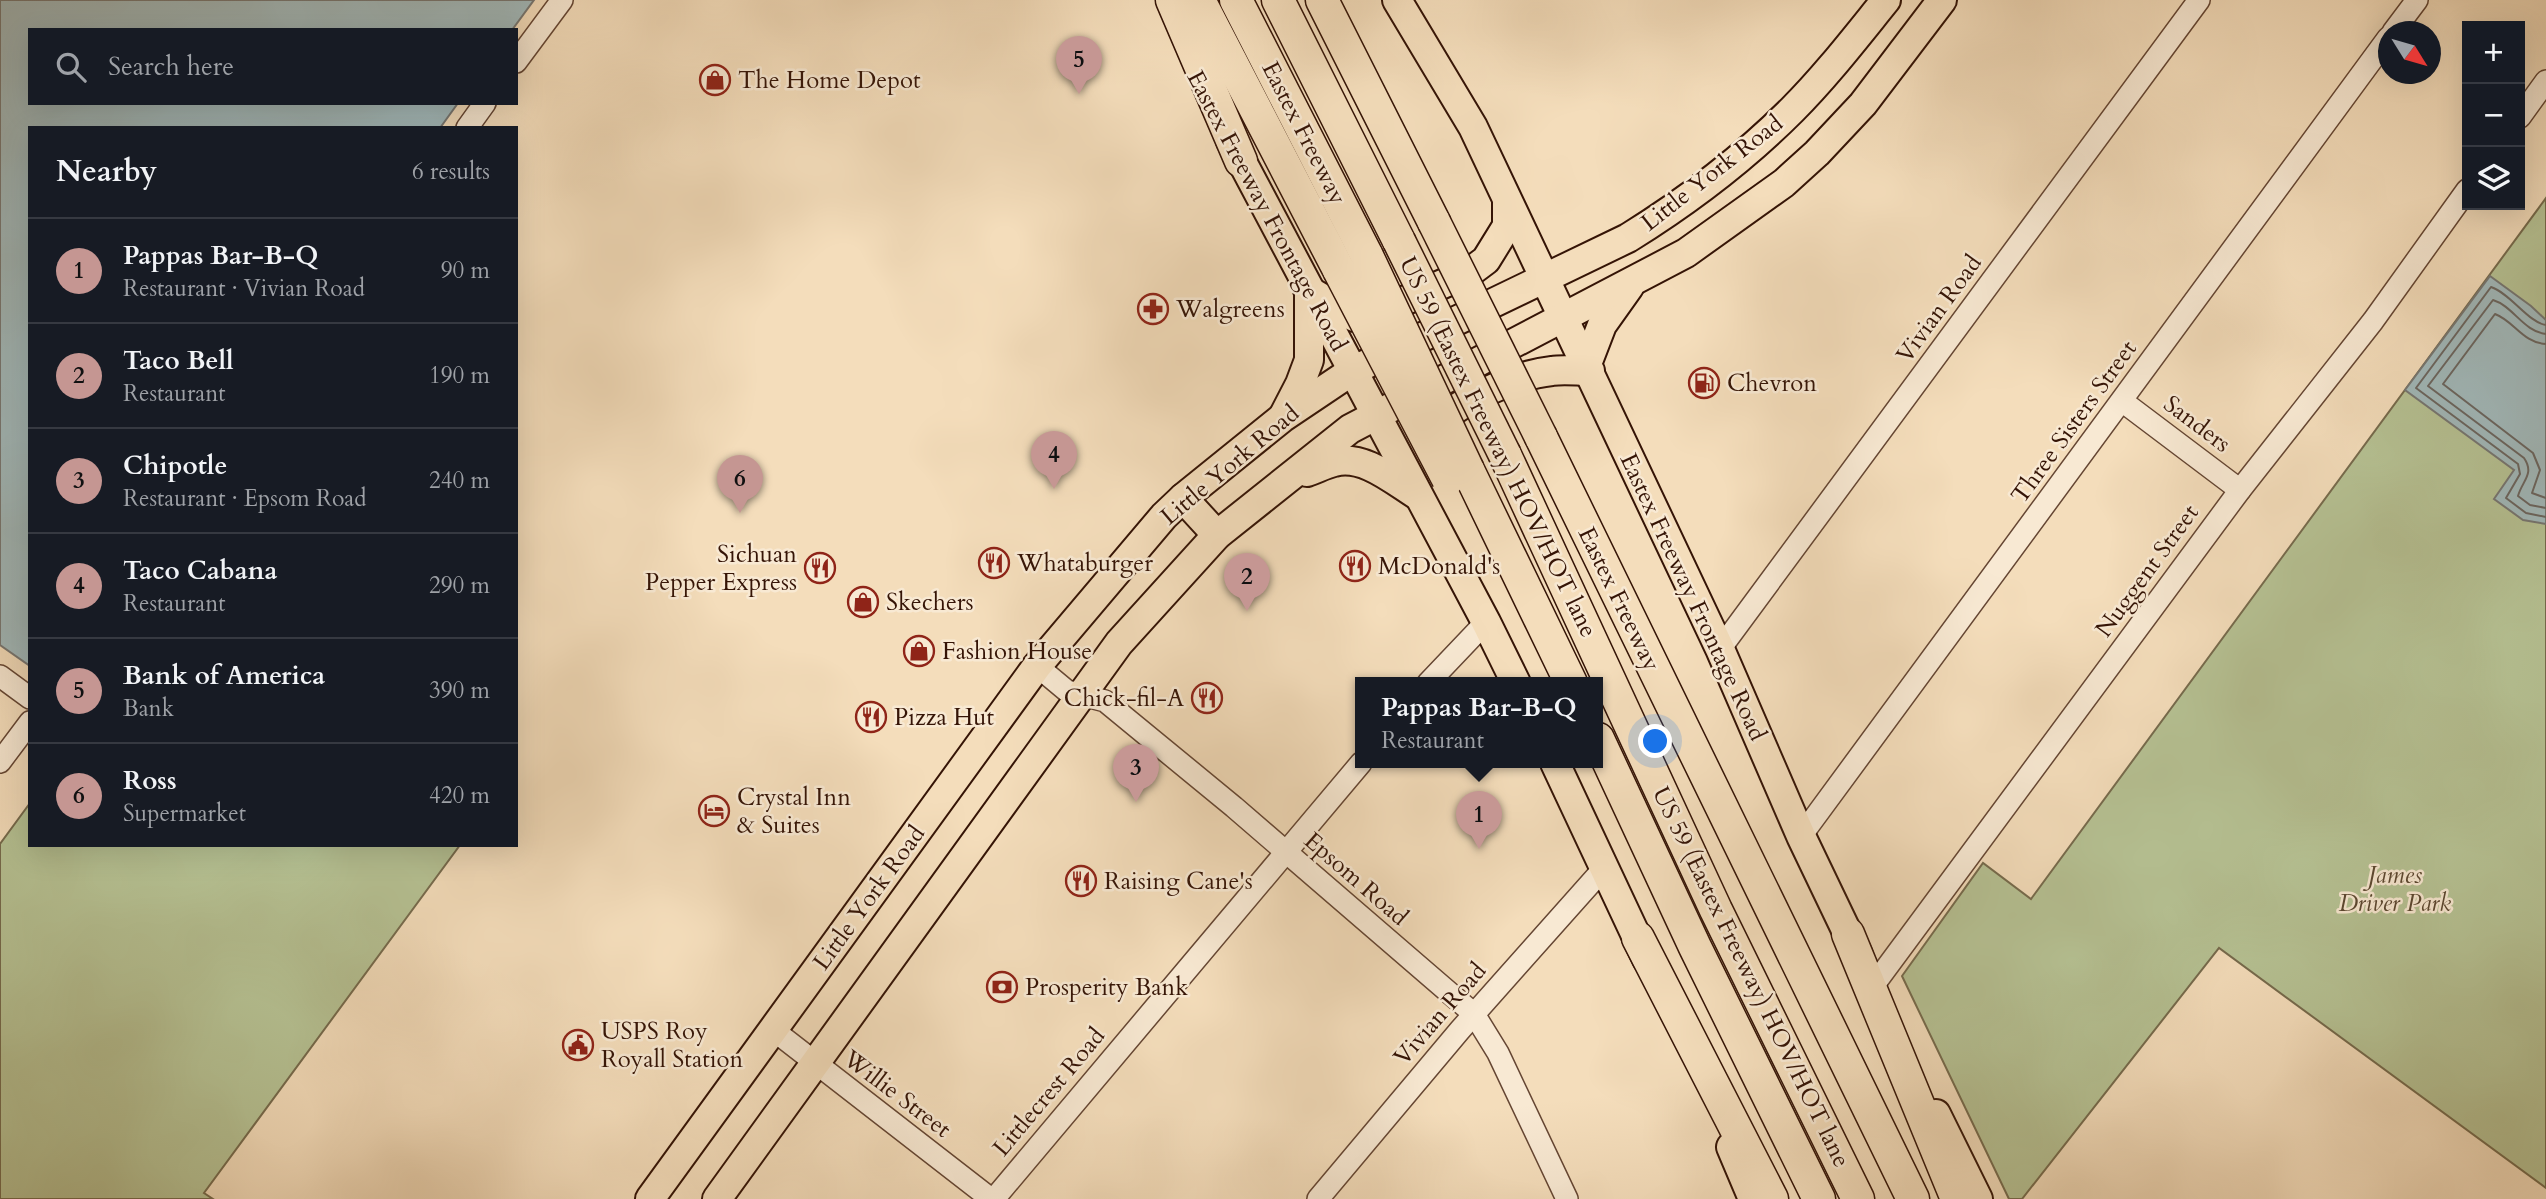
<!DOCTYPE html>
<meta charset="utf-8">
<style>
body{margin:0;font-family:Cardo,serif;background:#242831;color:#f1f3f6}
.controls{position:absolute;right:21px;top:21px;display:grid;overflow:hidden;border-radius:0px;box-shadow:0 7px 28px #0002}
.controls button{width:63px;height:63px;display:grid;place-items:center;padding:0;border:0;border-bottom:2px solid #363941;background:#171b24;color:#f1f3f6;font:35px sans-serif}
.compass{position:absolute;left:2378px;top:21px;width:63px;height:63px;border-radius:50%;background:#171b24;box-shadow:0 7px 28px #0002;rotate:127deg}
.you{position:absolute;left:1656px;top:742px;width:24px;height:24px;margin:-18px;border:5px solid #fff;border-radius:50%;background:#1a73e8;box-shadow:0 0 0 10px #1a73e833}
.badge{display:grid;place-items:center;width:46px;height:46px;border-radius:50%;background:#c59692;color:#111;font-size:23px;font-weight:700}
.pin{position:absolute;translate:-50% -58px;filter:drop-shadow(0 2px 4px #0008)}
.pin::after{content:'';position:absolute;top:37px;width:24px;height:21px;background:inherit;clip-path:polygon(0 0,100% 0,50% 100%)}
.popup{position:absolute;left:1355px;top:677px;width:248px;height:91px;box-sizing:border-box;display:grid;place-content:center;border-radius:0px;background:#171b24;filter:drop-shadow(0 2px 5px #0005);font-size:23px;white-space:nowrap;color:#9ea1a6}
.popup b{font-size:26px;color:#f1f3f6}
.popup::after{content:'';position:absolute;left:50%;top:100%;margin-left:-14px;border:14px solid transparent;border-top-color:#171b24}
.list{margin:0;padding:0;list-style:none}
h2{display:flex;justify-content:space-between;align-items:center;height:91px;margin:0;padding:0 28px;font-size:30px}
h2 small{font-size:23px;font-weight:400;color:#9ea1a6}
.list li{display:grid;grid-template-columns:46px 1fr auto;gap:21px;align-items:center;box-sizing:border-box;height:105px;padding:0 28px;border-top:2px solid #363941}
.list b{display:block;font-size:26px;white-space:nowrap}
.list p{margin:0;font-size:23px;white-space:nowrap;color:#9ea1a6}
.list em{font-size:23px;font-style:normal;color:#9ea1a6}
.icon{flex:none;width:38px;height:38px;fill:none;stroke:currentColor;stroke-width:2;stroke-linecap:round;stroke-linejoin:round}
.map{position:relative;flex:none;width:2546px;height:1199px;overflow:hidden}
.search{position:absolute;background:#171b24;box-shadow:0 7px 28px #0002;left:28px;top:28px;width:490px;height:77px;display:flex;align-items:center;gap:18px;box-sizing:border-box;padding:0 24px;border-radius:0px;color:#9ea1a6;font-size:26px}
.panel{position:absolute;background:#171b24;box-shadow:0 7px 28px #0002;left:28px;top:126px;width:490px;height:721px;border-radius:0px}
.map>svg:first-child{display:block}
.green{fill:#b6c294;stroke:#766b4d;stroke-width:2}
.water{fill:#a1b9bb;stroke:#767773;stroke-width:2}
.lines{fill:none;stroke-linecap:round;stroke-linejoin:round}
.shore{stroke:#6b6660;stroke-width:2}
.minor-casing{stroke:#654633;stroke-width:24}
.major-casing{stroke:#351406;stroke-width:32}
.highway-casing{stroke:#351406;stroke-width:35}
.minor{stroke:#f8e9d3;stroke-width:21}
.major{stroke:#f4ddbb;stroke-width:28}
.highway{stroke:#f4ddbb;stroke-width:32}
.highway-bridge-casing{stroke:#351406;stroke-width:35;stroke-linecap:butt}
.highway-bridge{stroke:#f4ddbb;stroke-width:32}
.labels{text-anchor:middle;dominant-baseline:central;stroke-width:5;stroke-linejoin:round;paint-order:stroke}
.poi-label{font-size:24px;fill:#351406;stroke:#f8e9d3;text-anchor:start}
.street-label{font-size:24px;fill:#351406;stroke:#f8e9d3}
.park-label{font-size:24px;font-style:italic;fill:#5c4831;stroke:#f8e9d3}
</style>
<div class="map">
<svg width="2546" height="1199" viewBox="0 0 2546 1199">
<rect width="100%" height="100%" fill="#f4ddbb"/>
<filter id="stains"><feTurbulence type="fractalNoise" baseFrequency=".00286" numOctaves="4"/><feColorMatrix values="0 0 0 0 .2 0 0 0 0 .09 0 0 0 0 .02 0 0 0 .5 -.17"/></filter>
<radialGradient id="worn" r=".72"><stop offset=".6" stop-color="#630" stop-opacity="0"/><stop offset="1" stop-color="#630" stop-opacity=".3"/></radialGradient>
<g class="green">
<polygon points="2546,198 2546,1188 2219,948 2022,1199 2009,1199 1902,976 1983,863 2031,899"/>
<polygon points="30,803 30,845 460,845 204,1193 213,1199 0,1199 0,844"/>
</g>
<g class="water">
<polygon points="0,0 534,0 512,30 30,30 30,103 458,103 440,128 30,128 30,666 0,645"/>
<polygon points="2490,276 2531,306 2546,320 2546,524 2523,520 2494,499 2514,470 2405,390"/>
</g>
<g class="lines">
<g class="shore">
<path d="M2546 325C2529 323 2510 293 2491 287L2416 388 2518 464 2520 474 2506 498 2526 513 2546 517"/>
<path d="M2546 334C2524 332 2513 306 2493 300L2428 386 2524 458C2535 474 2522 481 2518 496L2530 505 2546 508"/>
<path d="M2546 344C2523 343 2514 321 2495 314L2443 384 2533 453 2540 470 2532 493 2546 498"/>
</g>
<g class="minor-casing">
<g id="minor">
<polyline points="2393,32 2417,0"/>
<polyline points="516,62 562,0"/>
<polyline points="2520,117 2546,81"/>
<polyline points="467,128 485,103"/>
<polyline points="2122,401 2240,490"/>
<polyline points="1720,649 2199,0"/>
<polyline points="1037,666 1067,691 1105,701 1234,807 1474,1014 1498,1053 1567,1199"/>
<polyline points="0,676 30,698"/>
<polyline points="1428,683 1486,622"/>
<polyline points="0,762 30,722"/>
<polyline points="1801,836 2388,38"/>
<polyline points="1873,986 2240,490 2373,321 2467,190"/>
<polyline points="772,1029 991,1199"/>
<polyline points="994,1199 1361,763"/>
<polyline points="1318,1199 1460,1030 1605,867"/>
</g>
</g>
<g class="major-casing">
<g id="major">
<polyline points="1397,0 1473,127 1720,649 1801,836 1858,955"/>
<polyline points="1231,141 1486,622 1516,683"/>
<polyline points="1308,290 1354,317 1406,300 1470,272 1486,260 1507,226 1507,201"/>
<polyline points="1587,364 1602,325 1629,287"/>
<polyline points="1284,415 1300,384 1309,360 1309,297"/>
<path d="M1427 432C1454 404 1512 375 1552 371 1564 369 1577 371 1590 371"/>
<path d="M1307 472C1316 469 1325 464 1334 462 1363 454 1393 480 1417 495"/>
<polyline points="1183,498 1217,535"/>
<polyline points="1555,763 1647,959"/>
<polyline points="1936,1114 1978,1199"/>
<polyline points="1731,1147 1753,1199"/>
<path d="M650 1199 1037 666 1164 516 1183 498 1282 418 1352 371 1628 238C1686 202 1743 159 1792 110 1826 76 1856 37 1886 0"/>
<polyline points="717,1199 1119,643 1217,535 1350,429 1686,253 1784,183 1817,153 1863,104 1942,0"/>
</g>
</g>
<g class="highway-casing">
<g id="highway">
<polyline points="1172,0 1241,161"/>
<polyline points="1199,0 1339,270"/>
<polyline points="1236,0 1367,256"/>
<polyline points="1278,0 1399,241"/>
<polyline points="1322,0 1434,222"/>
<polyline points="1541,437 1913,1199"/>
<polyline points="1505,455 1716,910 1858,1199"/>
<polyline points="1468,470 1571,683"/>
<polyline points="1598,739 1695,947 1819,1199"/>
<polyline points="1848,934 1957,1199"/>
<polyline points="1638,938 1772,1199"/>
</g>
</g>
<use href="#minor" class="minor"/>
<use href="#major" class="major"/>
<use href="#highway" class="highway"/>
<g class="highway-bridge-casing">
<g id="highway-bridge">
<polyline points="1434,222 1541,437"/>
<polyline points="1399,241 1505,455"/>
<polyline points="1367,256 1468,470"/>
<polyline points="1339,270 1448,479"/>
</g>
</g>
<use href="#highway-bridge" class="highway-bridge"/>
</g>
<defs>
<g id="shop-ring" transform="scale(1.575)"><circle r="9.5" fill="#f8e9d3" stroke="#8f2418" stroke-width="1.5"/><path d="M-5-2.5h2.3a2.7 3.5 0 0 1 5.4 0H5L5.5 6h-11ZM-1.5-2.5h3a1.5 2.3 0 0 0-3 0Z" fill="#8f2418"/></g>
<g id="pharmacy-ring" transform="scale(1.575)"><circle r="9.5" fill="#f8e9d3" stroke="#8f2418" stroke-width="1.5"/><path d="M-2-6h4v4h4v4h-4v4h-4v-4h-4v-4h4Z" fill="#8f2418"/></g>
<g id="fuel-ring" transform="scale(1.575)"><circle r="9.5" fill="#f8e9d3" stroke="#8f2418" stroke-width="1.5"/><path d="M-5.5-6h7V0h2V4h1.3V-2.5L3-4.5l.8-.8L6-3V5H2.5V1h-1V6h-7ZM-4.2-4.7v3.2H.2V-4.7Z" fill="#8f2418"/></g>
<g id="restaurant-ring" transform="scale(1.575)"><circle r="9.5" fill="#f8e9d3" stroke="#8f2418" stroke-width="1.5"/><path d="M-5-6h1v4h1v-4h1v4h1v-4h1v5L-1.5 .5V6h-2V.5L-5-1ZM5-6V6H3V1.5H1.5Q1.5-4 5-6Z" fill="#8f2418"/></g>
<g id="hotel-ring" transform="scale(1.575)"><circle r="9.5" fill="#f8e9d3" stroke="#8f2418" stroke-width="1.5"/><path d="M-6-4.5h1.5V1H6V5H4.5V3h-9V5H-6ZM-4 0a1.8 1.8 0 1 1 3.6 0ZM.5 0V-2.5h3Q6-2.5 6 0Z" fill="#8f2418"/></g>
<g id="bank-ring" transform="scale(1.575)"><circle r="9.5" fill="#f8e9d3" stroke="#8f2418" stroke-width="1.5"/><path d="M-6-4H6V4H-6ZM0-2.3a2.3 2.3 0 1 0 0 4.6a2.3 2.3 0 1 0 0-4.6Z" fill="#8f2418"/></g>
<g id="civic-ring" transform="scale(1.575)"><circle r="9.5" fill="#f8e9d3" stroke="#8f2418" stroke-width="1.5"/><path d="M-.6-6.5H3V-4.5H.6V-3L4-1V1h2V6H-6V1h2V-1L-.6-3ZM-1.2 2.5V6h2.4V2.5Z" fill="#8f2418"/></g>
</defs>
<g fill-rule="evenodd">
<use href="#shop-ring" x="715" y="80"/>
<use href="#pharmacy-ring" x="1153" y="309"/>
<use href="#fuel-ring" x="1704" y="383"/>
<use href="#restaurant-ring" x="994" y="563"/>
<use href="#restaurant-ring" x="1355" y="566"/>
<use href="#restaurant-ring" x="820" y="568"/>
<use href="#shop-ring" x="863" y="602"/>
<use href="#shop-ring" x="919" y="651"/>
<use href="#restaurant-ring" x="1207" y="698"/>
<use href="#restaurant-ring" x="871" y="717"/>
<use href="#hotel-ring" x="714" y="811"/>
<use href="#restaurant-ring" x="1081" y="881"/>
<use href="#bank-ring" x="1002" y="987"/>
<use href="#civic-ring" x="578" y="1045"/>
</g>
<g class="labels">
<g class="poi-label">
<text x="738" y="80">The Home Depot</text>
<text x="1176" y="309">Walgreens</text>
<text x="1727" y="383">Chevron</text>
<text x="797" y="554" text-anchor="end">Sichuan<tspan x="797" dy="28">Pepper Express</tspan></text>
<text x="1017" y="563">Whataburger</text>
<text x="1378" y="566">McDonald's</text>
<text x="886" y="602">Skechers</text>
<text x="942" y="651">Fashion House</text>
<text x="1184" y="698" text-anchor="end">Chick-fil-A</text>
<text x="894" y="717">Pizza Hut</text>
<text x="737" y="797">Crystal Inn<tspan x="737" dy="28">&amp; Suites</tspan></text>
<text x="1104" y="881">Raising Cane's</text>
<text x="1025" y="987">Prosperity Bank</text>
<text x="601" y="1031">USPS Roy<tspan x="601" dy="28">Royall Station</tspan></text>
</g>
<g class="street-label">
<text transform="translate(1304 133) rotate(63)">Eastex Freeway</text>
<text transform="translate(1712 173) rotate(-38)">Little York Road</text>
<text transform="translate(1267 211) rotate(62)">Eastex Freeway Frontage Road</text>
<text transform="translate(1939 309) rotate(-54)">Vivian Road</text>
<text transform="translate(2074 422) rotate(-54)">Three Sisters Street</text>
<text transform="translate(2197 424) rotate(37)">Sanders</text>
<text transform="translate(1498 447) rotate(64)">US 59 (Eastex Freeway) HOV/HOT lane</text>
<text transform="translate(1230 465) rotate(-40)">Little York Road</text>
<text transform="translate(2147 571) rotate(-54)">Nuggent Street</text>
<text transform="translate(1693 597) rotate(65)">Eastex Freeway Frontage Road</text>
<text transform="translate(1619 599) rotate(64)">Eastex Freeway</text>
<text transform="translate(1356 879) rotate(41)">Epsom Road</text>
<text transform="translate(869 898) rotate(-54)">Little York Road</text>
<text transform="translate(1751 977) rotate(64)">US 59 (Eastex Freeway) HOV/HOT lane</text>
<text transform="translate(1440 1014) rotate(-49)">Vivian Road</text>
<text transform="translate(1049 1092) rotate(-50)">Littlecrest Road</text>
<text transform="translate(897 1094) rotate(37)">Willie Street</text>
</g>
<g class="park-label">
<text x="2395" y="875">James<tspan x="2395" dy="28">Driver Park</tspan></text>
</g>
</g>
<rect width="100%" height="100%" filter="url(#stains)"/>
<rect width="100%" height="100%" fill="url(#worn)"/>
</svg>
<div class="controls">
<button>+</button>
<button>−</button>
<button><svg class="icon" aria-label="layers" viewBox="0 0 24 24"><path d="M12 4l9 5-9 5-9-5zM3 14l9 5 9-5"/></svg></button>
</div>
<svg class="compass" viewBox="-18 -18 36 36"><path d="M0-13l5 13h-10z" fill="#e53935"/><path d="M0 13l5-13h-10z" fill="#9ea1a6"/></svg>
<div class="you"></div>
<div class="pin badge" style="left:1479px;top:849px">1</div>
<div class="popup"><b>Pappas Bar-B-Q</b>Restaurant</div>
<div class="pin badge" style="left:1247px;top:611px">2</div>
<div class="pin badge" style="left:1136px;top:802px">3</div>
<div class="pin badge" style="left:1054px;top:489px">4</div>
<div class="pin badge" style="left:1079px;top:94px">5</div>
<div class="pin badge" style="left:740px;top:513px">6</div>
<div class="search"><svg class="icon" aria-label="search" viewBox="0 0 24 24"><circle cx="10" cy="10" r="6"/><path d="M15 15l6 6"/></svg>Search here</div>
<section class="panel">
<h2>Nearby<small>6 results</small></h2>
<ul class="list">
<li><span class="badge">1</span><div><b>Pappas Bar-B-Q</b><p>Restaurant · Vivian Road</p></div><em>90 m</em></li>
<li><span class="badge">2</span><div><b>Taco Bell</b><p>Restaurant</p></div><em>190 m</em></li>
<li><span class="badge">3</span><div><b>Chipotle</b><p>Restaurant · Epsom Road</p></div><em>240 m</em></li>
<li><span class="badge">4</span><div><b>Taco Cabana</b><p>Restaurant</p></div><em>290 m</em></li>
<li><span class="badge">5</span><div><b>Bank of America</b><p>Bank</p></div><em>390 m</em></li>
<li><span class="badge">6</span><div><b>Ross</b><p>Supermarket</p></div><em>420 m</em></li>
</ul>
</section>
</div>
